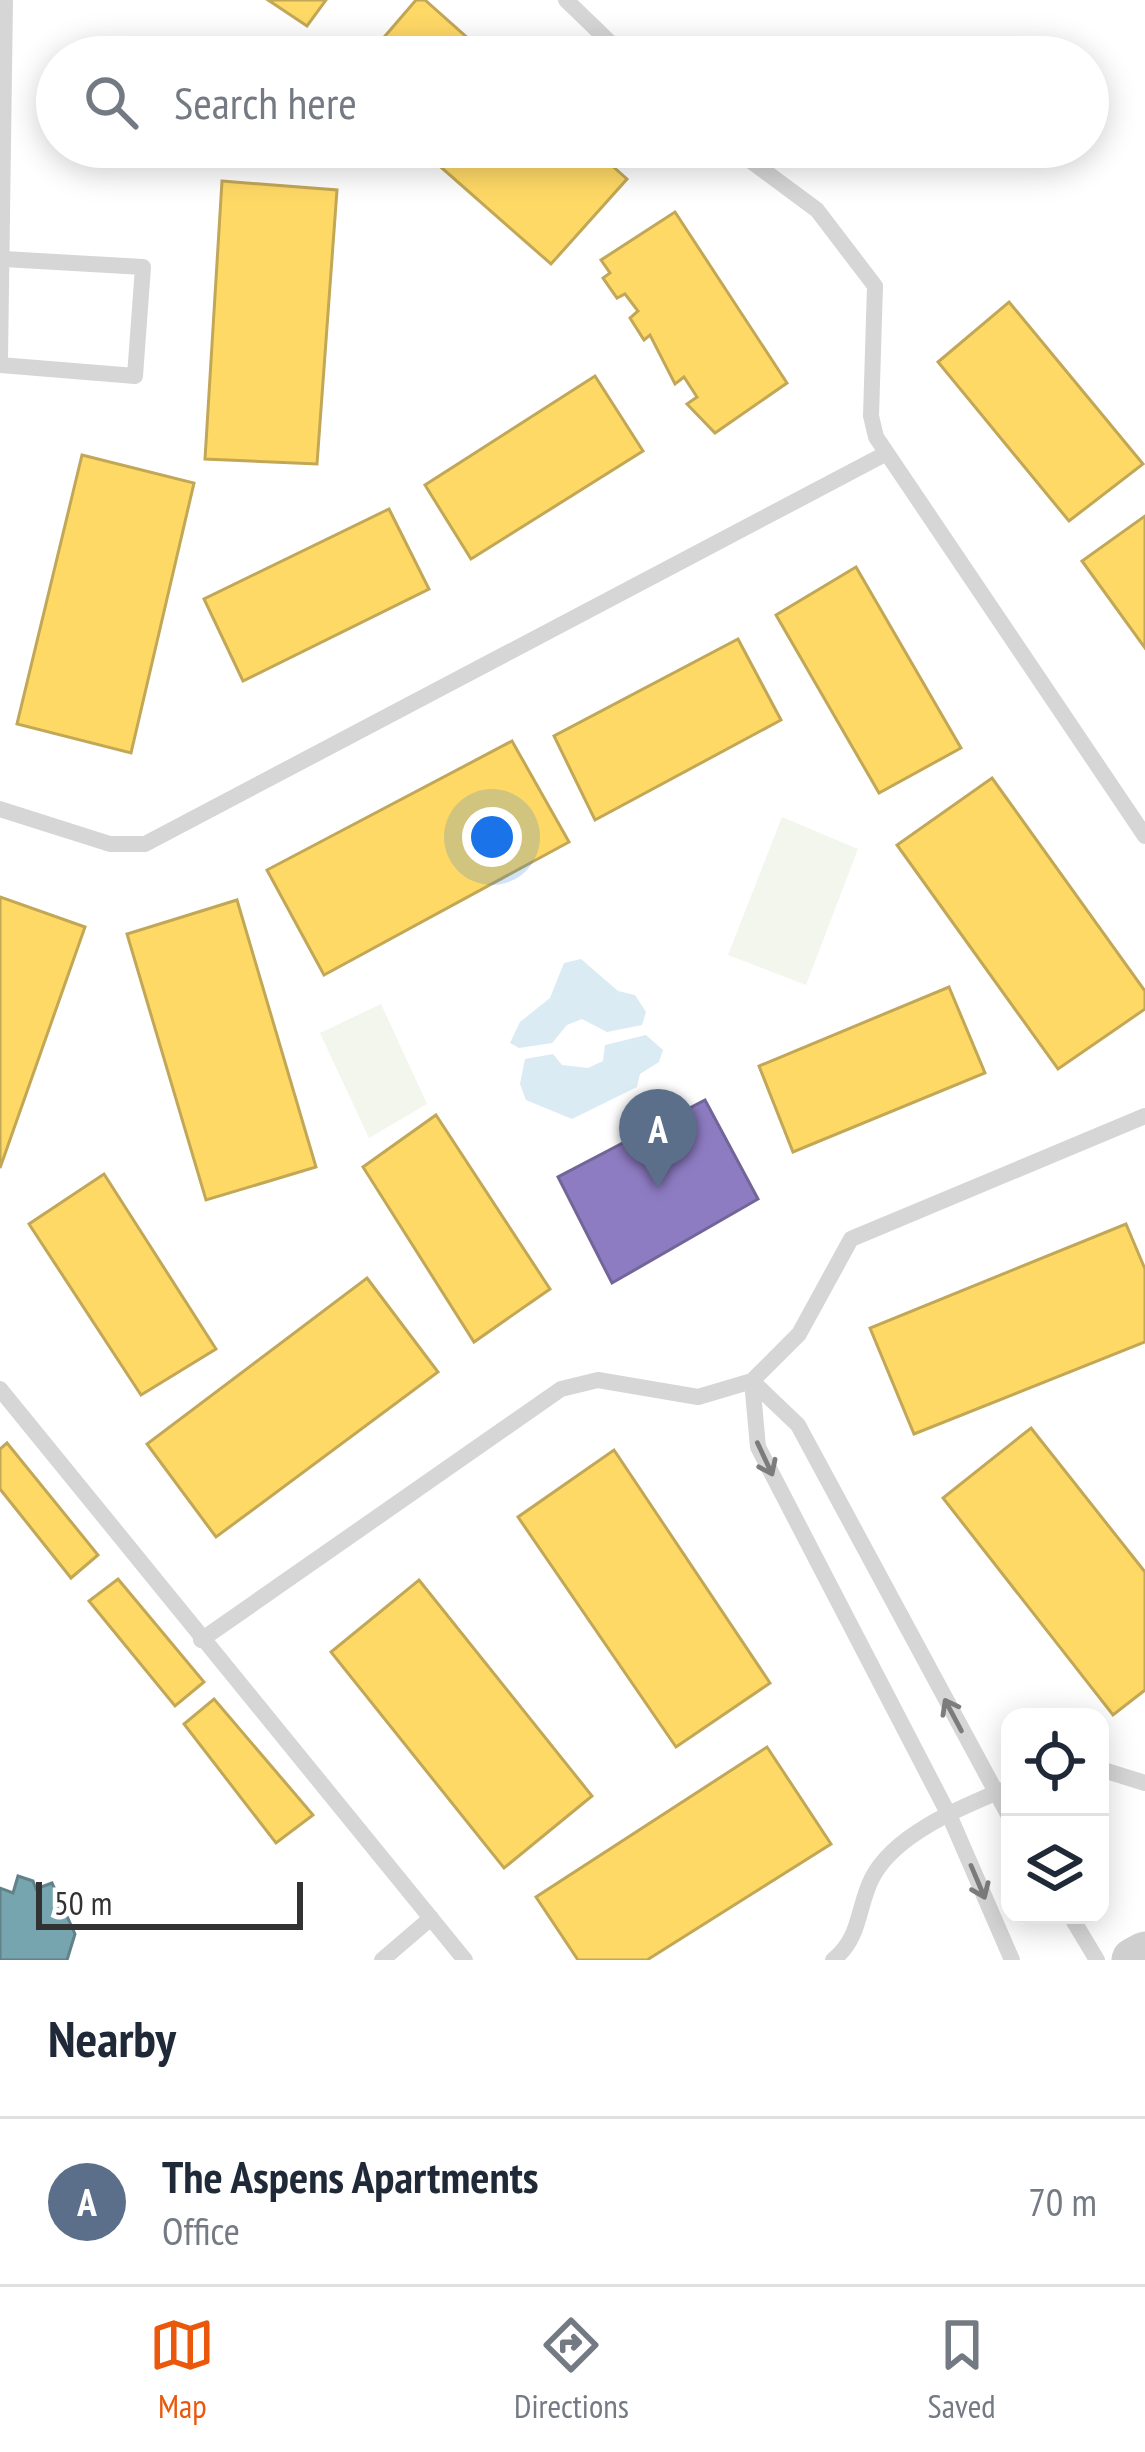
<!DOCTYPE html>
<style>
body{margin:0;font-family:"PT Sans Narrow",sans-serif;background:#f6f6f7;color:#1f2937}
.controls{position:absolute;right:36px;bottom:36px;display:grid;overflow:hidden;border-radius:24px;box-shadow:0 6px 30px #0003}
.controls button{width:108px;height:108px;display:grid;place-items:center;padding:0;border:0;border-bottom:3px solid #e0e1e3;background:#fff;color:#1f2937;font:60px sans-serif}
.scale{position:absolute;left:36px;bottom:30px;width:267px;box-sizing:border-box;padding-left:12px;border:6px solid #323232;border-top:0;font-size:33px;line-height:42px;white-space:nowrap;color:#323232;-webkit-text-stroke:9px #fff;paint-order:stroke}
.you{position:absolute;left:492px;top:837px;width:42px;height:42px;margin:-30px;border:9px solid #fff;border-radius:50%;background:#1a73e8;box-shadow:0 0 0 18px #1a73e833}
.badge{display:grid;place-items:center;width:78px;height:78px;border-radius:50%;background:#ea580c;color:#fff;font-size:39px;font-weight:700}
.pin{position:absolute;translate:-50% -99px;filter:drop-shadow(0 3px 6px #0008)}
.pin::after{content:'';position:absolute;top:63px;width:42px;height:36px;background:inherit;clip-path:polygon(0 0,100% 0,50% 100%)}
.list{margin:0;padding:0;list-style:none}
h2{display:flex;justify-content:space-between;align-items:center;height:156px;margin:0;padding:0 48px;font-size:51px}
h2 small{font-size:39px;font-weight:400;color:#747a83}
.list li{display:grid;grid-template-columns:78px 1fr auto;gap:36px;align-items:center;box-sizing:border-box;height:168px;padding:0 48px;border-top:3px solid #e0e1e3}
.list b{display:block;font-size:45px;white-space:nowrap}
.list p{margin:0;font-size:39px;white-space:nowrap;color:#747a83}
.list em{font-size:39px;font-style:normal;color:#747a83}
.icon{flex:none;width:66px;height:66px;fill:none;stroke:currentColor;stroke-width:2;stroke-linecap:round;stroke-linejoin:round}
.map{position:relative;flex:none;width:1145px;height:1960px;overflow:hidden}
.search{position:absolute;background:#fff;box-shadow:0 6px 30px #0003;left:36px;right:36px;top:36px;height:132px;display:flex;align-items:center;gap:30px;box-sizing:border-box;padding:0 42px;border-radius:66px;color:#747a83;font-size:45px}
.sheet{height:324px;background:#fff}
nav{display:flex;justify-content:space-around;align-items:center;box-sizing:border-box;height:168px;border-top:3px solid #e0e1e3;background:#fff;font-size:33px;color:#747a83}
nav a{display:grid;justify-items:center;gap:6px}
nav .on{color:#ea580c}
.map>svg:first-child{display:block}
.green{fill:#f2f6ed}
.water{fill:#daebf4}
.homes{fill:#ffd966;stroke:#c2a756;stroke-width:3}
.offices{fill:#8e7cc3;stroke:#726698;stroke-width:3}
.public{fill:#76a5af;stroke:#62828a;stroke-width:3}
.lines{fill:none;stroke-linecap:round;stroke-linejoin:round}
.lane{stroke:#d6d6d6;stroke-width:16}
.secondary{stroke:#cfcfcf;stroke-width:45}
.oneway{stroke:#7c7c7c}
</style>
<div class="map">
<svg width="1145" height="1960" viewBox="0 0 1145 1960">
<rect width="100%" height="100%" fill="#fff"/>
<g class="green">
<polygon points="782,817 858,849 806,985 728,955"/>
<polygon points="381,1004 427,1104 369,1138 320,1033"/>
</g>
<g class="water">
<polygon points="581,959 618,991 635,995 646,1012 642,1025 607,1032 582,1019 567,1025 552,1043 519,1048 510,1043 520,1022 550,998 564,963"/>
<polygon points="646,1035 663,1050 659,1062 640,1074 637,1087 572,1119 526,1100 520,1084 525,1059 553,1054 562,1065 588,1068 603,1061 605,1045"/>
</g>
<g class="homes">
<polygon points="268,0 326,0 307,26"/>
<polygon points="416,0 425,0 489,57 367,57"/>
<polygon points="92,49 228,57 91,57"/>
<polygon points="418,147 591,147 627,179 551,264"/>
<polygon points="222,181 337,190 317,464 205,459"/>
<polygon points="675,212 787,383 715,433 687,404 697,397 684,377 675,384 650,335 644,340 630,318 638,311 625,294 617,298 603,278 610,273 601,260"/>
<polygon points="1009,302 1143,464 1069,521 938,362"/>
<polygon points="595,376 643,451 471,559 425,485"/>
<polygon points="82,455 194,483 131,753 17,724"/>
<polygon points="389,509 429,589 243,681 204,599"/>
<polygon points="1145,516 1145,648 1082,561"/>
<polygon points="856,567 961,748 879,793 776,615"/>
<polygon points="738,639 781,720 595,820 554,736"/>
<polygon points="512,741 569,842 324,975 267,870"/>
<polygon points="992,778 1145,991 1145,1009 1058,1069 897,845"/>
<polygon points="0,897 85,927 0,1168"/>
<polygon points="237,900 316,1167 206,1200 127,934"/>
<polygon points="949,987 985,1073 793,1152 759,1066"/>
<polygon points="436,1115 550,1289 474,1342 363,1167"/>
<polygon points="104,1174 216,1349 141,1395 29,1224"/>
<polygon points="1126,1224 1145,1269 1145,1342 914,1434 870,1328"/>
<polygon points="367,1278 438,1372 216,1537 147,1444"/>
<polygon points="1031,1428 1145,1572 1145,1690 1113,1715 943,1498"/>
<polygon points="7,1443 98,1555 71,1578 0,1489 0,1449"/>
<polygon points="614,1450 770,1683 676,1747 518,1517"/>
<polygon points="118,1579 204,1682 175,1706 89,1601"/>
<polygon points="419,1580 592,1796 504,1868 331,1652"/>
<polygon points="214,1699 313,1815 276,1843 184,1724"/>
<polygon points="767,1747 831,1844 647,1960 578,1960 536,1897"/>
</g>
<polygon class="offices" points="705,1100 758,1199 612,1283 558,1177"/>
<polygon class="public" points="18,1876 33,1881 36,1889 52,1883 75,1934 67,1960 0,1960 0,1888 13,1893"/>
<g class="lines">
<g class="lane">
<polyline points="566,0 625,57"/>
<polyline points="732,147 817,210 875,286 871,416 876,437 1145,836"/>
<polyline points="0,359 5,0"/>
<polyline points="0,365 135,376 143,267 4,259"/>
<polyline points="0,809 110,844 145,844 885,454"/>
<polyline points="0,1389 465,1960"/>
<polyline points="201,1640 561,1389 598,1380 698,1397 752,1381 799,1334 851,1239 1145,1116"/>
<polyline points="1100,1769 1145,1783"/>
<polyline points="1010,1818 798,1425 752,1381 758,1447 950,1817 1012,1960"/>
<polyline points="1070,1915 1097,1960"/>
<polyline points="382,1960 431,1918"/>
<path d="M833 1960C861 1938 857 1908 872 1878 896 1832 965 1806 1010 1787"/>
</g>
<polyline class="secondary" points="1134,1960 1145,1954"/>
</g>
<defs><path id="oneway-shaft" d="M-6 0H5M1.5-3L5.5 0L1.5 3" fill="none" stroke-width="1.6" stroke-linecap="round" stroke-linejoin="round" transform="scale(3)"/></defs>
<g class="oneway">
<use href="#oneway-shaft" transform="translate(765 1459) rotate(65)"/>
<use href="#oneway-shaft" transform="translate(953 1715) rotate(-118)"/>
<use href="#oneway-shaft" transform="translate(978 1882) rotate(67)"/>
</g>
</svg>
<div class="controls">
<button><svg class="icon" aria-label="locate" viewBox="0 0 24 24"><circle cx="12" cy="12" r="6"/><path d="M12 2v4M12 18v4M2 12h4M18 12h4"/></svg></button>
<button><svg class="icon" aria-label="layers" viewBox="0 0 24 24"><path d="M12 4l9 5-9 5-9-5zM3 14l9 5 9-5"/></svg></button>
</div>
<div class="scale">50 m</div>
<div class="you"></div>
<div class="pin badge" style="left:658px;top:1188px;background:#5c6f8a">A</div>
<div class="search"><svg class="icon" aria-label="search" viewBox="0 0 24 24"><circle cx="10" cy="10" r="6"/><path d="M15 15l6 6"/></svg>Search here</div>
</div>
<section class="sheet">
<h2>Nearby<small></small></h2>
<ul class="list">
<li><span class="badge" style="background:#5c6f8a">A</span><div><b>The Aspens Apartments</b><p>Office</p></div><em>70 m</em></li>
</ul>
</section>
<nav>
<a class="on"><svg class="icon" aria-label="map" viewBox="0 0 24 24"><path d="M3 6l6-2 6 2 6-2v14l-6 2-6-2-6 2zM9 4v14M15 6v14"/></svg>Map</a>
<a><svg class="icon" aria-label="directions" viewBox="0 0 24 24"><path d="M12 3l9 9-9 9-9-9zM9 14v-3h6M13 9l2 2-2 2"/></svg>Directions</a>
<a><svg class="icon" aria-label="saved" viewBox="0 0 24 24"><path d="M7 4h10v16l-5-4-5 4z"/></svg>Saved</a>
</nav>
